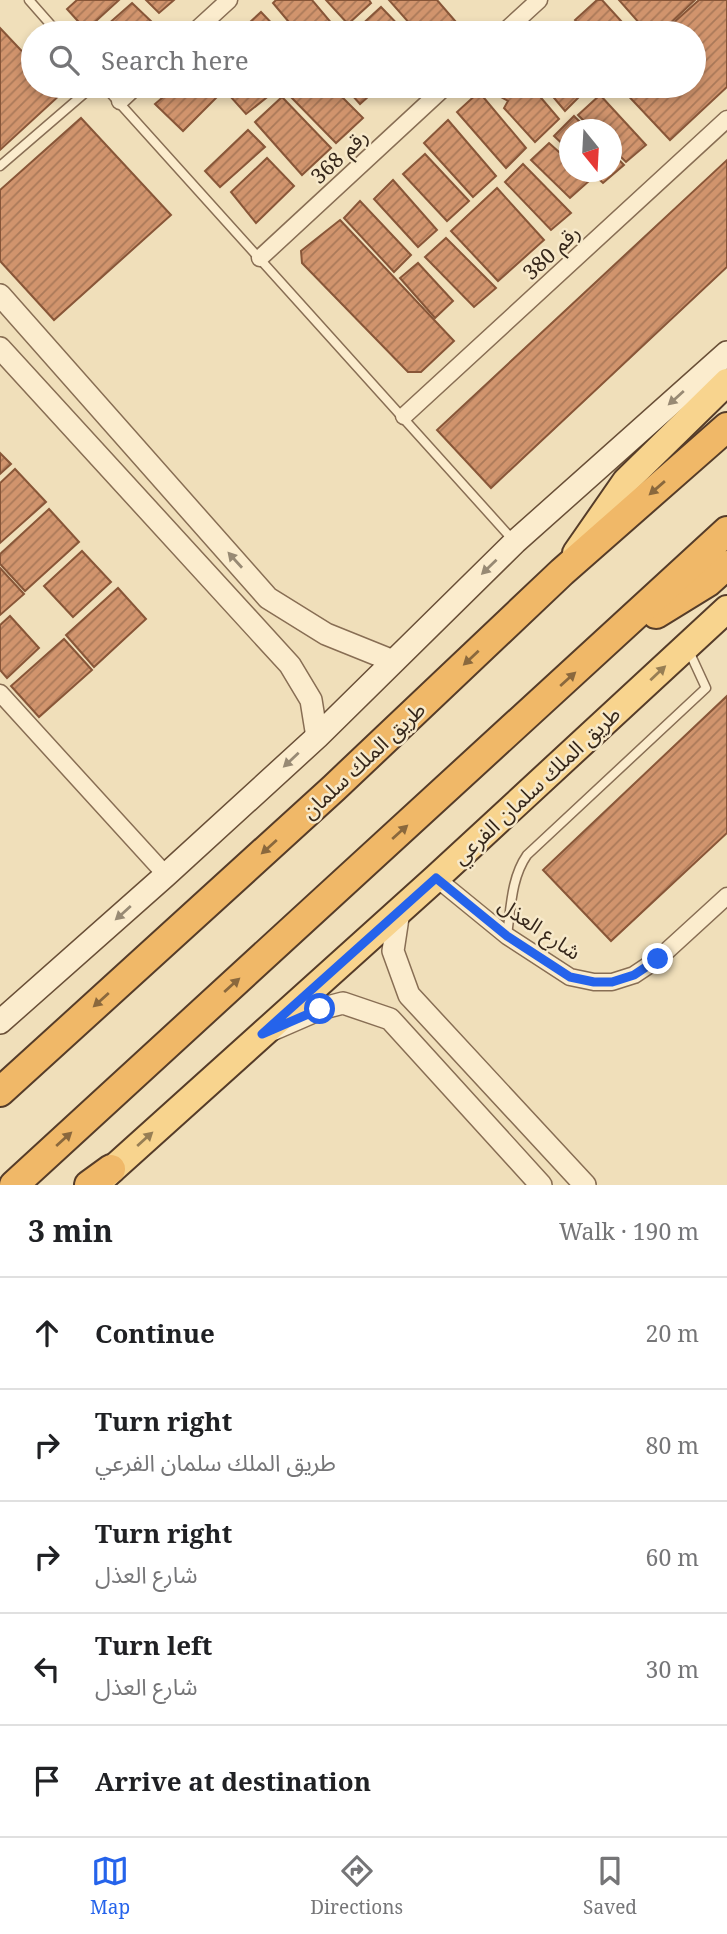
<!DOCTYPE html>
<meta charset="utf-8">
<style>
body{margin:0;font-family:"Noto Serif","Noto Sans Arabic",serif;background:#f6f6f6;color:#202124}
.compass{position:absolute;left:559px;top:119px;width:63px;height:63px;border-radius:50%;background:#fff;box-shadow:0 4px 10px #0003;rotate:162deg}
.stop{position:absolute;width:21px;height:21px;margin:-16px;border:5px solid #2563eb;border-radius:50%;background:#fff}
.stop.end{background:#2563eb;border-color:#fff;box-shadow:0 2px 7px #0008}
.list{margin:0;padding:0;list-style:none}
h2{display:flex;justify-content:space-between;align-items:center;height:91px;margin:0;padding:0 28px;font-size:30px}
h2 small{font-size:23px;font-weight:400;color:#757577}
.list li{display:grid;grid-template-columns:46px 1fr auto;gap:21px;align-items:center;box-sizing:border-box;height:112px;padding:0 28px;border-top:2px solid #e0e0e0}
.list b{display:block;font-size:26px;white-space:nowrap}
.list p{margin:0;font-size:23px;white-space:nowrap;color:#757577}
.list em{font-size:23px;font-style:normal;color:#757577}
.icon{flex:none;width:38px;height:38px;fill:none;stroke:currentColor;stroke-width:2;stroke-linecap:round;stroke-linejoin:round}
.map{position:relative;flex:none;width:727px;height:1185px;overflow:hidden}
.search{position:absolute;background:#fff;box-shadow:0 4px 10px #0003;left:21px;right:21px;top:21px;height:77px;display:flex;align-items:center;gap:18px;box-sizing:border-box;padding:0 24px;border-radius:38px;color:#757577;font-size:26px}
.sheet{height:651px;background:#fff}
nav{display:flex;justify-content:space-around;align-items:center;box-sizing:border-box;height:98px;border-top:2px solid #e0e0e0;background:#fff;font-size:19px;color:#757577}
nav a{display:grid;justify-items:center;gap:4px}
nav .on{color:#2563eb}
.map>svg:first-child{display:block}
.building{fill:url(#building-hatch);stroke:#885638;stroke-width:2}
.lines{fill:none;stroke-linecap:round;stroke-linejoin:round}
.service-casing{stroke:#886e54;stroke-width:11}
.minor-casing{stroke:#886e54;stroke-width:19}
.tertiary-casing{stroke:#886e54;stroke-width:24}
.secondary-casing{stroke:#694f37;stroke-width:26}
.primary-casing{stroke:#553c29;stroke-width:30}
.trunk-casing{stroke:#553c29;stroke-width:32}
.service{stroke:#fbeccd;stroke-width:8}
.minor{stroke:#fbeccd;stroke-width:16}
.tertiary{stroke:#fbeccd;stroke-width:21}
.secondary{stroke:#fbeccd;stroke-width:23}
.primary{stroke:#f8d48e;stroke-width:26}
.trunk{stroke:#f0b868;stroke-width:28}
.oneway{fill:#988a74}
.oneway2{fill:#8a683d}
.oneway3{fill:#977e54}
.route{stroke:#2563eb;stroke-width:9}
.labels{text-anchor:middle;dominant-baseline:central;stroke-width:5;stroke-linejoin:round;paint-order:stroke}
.street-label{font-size:21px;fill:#36271a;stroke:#f7e9ca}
</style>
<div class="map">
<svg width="727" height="1185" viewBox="0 0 727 1185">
<defs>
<pattern id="building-hatch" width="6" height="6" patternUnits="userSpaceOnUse" patternTransform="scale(1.75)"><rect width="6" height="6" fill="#d1946d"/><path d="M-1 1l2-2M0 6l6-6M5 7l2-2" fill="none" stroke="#aa7959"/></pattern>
</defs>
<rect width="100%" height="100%" fill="#f0dfba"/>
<g class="building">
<polygon points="77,0 119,0 86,30 67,9"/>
<polygon points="146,0 174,0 159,13"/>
<polygon points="276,0 312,0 339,32 298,33 273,3"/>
<polygon points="326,0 369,0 371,3 348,24"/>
<polygon points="389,0 437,0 456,22 445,33 418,33"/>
<polygon points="597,0 602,0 632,33 587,33 575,20"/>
<polygon points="619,0 695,0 660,33 648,33"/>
<polygon points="699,0 727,0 727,87 670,140 619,86 694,86 694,33 662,33"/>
<polygon points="132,3 154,24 144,33 98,33"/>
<polygon points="381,7 406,33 361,33 357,29"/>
<polygon points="261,12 281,33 238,33"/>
<polygon points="0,28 33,63 33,86 55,86 62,93 0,150"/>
<polygon points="176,86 205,86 216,98 183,131 155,104"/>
<polygon points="221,86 271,86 276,90 246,114"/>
<polygon points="298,86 331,86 363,118 336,143 288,94"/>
<polygon points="344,86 380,86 360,104"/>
<polygon points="507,86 531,86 559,119 535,142 504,108 508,101 499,96"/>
<polygon points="544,86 573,86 581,95 565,111"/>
<polygon points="479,92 526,148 506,168 457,112"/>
<polygon points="600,95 646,145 626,162 612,148 612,130 593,130 578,115"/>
<polygon points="282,97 331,148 302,175 255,122"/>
<polygon points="574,116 588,130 570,130 570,151 554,136"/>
<polygon points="81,118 171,215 54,320 0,261 0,190"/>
<polygon points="448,120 496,176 473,197 424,143"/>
<polygon points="248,130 265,147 220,187 205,171"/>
<polygon points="549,143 570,162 570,172 580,172 590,180 570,198 531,160"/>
<polygon points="612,153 624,165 603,183 591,172 612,172"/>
<polygon points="425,154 469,201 447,221 403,174"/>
<polygon points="267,158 294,186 256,223 231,192"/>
<polygon points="727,160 727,267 491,488 437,430"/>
<polygon points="523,164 571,213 551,230 505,182"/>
<polygon points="393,180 437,230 418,247 374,199"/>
<polygon points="497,188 544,240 498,281 451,231"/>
<polygon points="360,201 411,255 394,272 344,218"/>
<polygon points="340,220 454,341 421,372 408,372 302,263 301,251"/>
<polygon points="446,238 496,288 474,307 425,257"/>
<polygon points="418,263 453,301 435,318 400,278"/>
<polygon points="0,453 11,464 0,474"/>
<polygon points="15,469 46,502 0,543 0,483"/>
<polygon points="49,509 79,542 25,591 0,564 0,554"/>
<polygon points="82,551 111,582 73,617 44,586"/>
<polygon points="0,568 24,594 0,615"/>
<polygon points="118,588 146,619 94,667 66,635"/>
<polygon points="10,616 39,648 7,678 0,670 0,625"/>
<polygon points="64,639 92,670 39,717 11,686"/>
<polygon points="727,696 727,833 611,941 543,870"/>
</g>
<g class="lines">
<g class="service-casing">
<g id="service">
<polyline points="29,0 58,33"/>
<polyline points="104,86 513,540"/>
<polyline points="0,166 93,86"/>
<path d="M507 935C511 908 511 878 527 855L706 688 688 649"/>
</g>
</g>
<g class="minor-casing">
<g id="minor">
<polyline points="193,33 229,0"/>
<polyline points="503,33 539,0"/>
<polyline points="120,101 136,86"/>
<polyline points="260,258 446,86"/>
<polyline points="404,416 727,119"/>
<polyline points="0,693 166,875"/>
<polyline points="436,878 507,936 570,977 594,982 612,982 634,975 658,959 727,896"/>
</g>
</g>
<g class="tertiary-casing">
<g id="tertiary">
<polyline points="0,295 268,598 326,634 393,661"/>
<polyline points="0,348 290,665 311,700 317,737"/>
<polyline points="399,911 393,951 409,995 585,1185"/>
<polyline points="274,1029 320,1009 343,1003 390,1019 541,1185"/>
</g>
</g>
<g class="secondary-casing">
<polyline id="secondary" points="0,1022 166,875 317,737 515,542 727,353"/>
</g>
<g class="primary-casing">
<g id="primary">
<polyline points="576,553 626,481 727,382"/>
<polyline points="96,1184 436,878 727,609"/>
</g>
</g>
<g class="trunk-casing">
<g id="trunk">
<polyline points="656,614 708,582 727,565"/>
<polyline points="0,1092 334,788 562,572 727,427"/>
<polyline points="14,1185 727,531"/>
<polyline points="89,1185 111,1169"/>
</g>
</g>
<use href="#service" class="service"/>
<use href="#minor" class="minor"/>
<use href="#tertiary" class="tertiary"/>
<use href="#secondary" class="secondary"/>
<use href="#primary" class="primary"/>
<use href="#trunk" class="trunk"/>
</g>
<defs><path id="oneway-solid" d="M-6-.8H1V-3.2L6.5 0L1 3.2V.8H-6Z" transform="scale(1.75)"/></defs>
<g class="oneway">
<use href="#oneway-solid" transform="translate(676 398) rotate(138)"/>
<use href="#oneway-solid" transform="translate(235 560) rotate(-132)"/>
<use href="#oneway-solid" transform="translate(489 567) rotate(136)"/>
<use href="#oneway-solid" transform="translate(291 760) rotate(137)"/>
<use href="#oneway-solid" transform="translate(123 913) rotate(138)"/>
</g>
<g class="oneway2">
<use href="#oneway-solid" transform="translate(657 488) rotate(139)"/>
<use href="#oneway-solid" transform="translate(471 658) rotate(137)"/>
<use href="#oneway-solid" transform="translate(568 679) rotate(-42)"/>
<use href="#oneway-solid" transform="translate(400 832) rotate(-42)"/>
<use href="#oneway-solid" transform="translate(269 847) rotate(138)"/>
<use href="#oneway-solid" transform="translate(232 985) rotate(-42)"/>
<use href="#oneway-solid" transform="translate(101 1000) rotate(138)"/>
<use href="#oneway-solid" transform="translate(64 1139) rotate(-42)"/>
</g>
<g class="oneway3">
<use href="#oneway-solid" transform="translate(658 673) rotate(-43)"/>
<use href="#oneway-solid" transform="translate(145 1139) rotate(-42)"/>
</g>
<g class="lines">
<polyline class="route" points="320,1009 262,1034 436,878 507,936 570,977 594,982 612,982 634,975 658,959"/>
</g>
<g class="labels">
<g class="street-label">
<text transform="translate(339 156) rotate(-43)">رقم 368</text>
<text transform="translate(551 252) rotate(-43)">رقم 380</text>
<text transform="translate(363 760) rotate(-43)">طريق الملك سلمان</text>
<text transform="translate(536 785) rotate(-43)">طريق الملك سلمان الفرعي</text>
<text transform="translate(540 928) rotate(34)">شارع العذل</text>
</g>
</g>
</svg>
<svg class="compass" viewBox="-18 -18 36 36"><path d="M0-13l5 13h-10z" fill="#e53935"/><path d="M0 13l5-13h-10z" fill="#757577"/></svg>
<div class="stop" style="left:320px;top:1009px"></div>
<div class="stop end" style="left:658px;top:959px"></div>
<div class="search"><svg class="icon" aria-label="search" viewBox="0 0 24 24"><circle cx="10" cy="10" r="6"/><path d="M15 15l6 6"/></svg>Search here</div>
</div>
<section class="sheet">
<h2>3 min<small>Walk · 190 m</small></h2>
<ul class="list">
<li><svg class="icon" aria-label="ahead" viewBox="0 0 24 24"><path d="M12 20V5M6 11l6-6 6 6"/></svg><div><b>Continue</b></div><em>20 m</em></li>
<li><svg class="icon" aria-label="right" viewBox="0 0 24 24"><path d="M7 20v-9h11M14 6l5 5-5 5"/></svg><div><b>Turn right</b><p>طريق الملك سلمان الفرعي</p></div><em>80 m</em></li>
<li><svg class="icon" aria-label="right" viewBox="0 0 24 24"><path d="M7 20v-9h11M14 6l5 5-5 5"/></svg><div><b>Turn right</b><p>شارع العذل</p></div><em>60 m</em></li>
<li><svg class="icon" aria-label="left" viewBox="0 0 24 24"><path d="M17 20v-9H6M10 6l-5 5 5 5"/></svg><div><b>Turn left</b><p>شارع العذل</p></div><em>30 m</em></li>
<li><svg class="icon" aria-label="arrive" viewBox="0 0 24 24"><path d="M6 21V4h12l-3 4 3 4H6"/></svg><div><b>Arrive at destination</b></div></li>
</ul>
</section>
<nav>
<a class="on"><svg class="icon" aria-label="map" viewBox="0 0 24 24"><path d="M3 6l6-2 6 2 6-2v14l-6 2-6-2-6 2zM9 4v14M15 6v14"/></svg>Map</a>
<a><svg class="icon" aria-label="directions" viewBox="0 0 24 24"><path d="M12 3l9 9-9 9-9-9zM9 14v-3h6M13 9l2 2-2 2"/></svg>Directions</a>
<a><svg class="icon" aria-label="saved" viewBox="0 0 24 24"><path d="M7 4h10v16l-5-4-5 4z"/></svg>Saved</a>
</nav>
